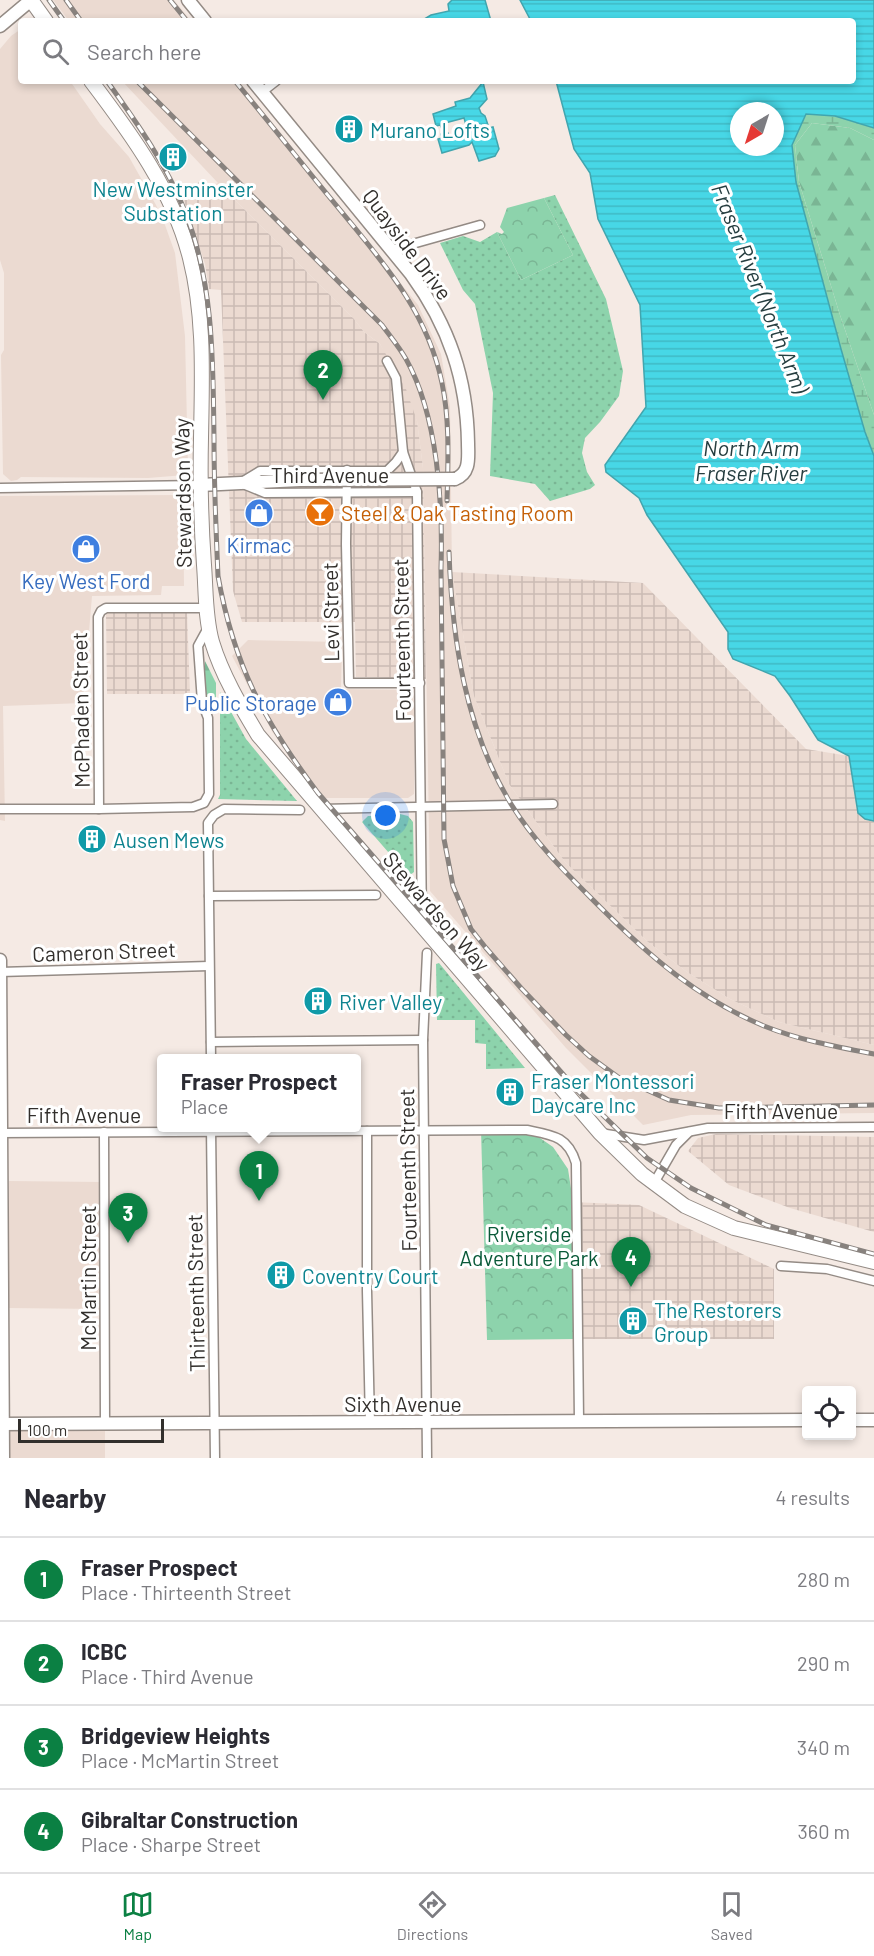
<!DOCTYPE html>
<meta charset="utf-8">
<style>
body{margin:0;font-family:Barlow,sans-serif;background:#f2f2f3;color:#2b2b33}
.controls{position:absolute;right:18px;bottom:18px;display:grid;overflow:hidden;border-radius:6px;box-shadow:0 3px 9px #0003}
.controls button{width:54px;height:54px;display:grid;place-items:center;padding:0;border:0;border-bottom:2px solid #e1e1e2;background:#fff;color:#2b2b33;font:30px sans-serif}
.compass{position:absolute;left:730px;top:102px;width:54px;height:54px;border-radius:50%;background:#fff;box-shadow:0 3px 9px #0003;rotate:219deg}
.scale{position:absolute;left:18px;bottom:15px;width:146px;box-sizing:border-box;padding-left:6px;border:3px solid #322f2c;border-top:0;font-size:16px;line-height:21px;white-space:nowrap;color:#322f2c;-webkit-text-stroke:4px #fff;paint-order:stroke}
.you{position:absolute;left:386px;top:816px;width:21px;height:21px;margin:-15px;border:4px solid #fff;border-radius:50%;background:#1a73e8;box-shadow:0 0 0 9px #1a73e833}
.badge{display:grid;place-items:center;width:39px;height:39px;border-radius:50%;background:#0b8043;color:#fff;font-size:20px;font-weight:700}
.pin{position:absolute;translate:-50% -50px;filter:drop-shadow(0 2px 3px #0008)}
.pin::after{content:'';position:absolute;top:32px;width:21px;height:18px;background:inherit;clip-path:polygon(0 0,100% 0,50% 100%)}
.popup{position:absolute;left:157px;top:1054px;width:204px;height:78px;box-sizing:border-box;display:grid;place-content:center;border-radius:6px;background:#fff;filter:drop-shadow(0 2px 4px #0005);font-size:20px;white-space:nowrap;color:#7c7c81}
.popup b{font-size:22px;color:#2b2b33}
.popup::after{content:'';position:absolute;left:50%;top:100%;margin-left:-12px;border:12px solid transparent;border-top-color:#fff}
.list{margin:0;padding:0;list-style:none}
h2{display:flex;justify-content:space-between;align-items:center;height:78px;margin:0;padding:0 24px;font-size:26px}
h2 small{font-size:20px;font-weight:400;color:#7c7c81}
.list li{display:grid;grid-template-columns:39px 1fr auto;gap:18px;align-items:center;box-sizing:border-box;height:84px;padding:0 24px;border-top:2px solid #e1e1e2}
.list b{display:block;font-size:22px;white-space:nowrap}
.list p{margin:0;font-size:20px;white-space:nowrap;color:#7c7c81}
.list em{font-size:20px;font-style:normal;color:#7c7c81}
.icon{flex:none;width:33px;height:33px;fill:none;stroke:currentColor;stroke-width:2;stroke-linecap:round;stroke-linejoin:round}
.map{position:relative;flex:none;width:874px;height:1458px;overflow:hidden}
.search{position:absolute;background:#fff;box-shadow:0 3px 9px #0003;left:18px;right:18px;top:18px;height:66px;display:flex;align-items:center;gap:15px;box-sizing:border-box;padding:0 21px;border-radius:6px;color:#7c7c81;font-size:22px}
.sheet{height:414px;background:#fff}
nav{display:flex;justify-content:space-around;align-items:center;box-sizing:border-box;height:84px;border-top:2px solid #e1e1e2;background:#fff;font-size:16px;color:#7c7c81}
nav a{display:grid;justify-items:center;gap:3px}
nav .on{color:#0b8043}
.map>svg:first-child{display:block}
.built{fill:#ebdad1}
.industrial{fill:url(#industrial-grid)}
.grass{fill:url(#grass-dots)}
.forest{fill:url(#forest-firs)}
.wetland{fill:url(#wetland-marsh)}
.park{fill:url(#park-crowns)}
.water{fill:url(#water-rules);stroke:#41a5ae;stroke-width:1.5;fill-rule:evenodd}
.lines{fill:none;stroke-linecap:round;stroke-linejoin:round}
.street-casing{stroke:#948b85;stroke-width:11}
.secondary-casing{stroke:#948b85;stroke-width:15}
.primary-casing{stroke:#948b85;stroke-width:16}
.street{stroke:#fff;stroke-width:8}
.secondary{stroke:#fff;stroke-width:12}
.primary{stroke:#fff;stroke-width:14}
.rail-casing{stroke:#88827e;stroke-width:5}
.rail{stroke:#fff;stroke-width:3;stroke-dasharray:9;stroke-linecap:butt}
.secondary-bridge-casing{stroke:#948b85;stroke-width:15;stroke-linecap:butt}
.secondary-bridge{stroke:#fff;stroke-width:12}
.labels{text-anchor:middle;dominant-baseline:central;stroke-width:6;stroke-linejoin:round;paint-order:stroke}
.culture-label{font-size:21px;fill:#0d838f;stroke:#fff;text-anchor:start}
.street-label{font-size:21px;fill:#322f2c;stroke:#fff}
.food-label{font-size:21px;fill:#c56008;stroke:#fff;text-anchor:start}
.shop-label{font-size:21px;fill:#366cbe;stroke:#fff}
.park-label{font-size:21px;fill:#095938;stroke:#fff}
.water-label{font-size:22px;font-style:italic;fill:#263e40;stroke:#fff}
</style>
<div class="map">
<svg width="874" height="1458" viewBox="0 0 874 1458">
<defs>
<pattern id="industrial-grid" width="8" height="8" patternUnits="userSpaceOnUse" patternTransform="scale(1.5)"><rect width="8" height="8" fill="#ebdad1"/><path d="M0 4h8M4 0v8" fill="none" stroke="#cabbb4"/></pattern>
<pattern id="grass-dots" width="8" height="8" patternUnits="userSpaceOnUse" patternTransform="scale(1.5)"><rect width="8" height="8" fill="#8dd3ac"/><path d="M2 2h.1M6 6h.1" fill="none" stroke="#7ab594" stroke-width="1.8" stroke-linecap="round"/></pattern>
<pattern id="forest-firs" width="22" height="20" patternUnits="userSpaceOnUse" patternTransform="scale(1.5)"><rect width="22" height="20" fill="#8dd3ac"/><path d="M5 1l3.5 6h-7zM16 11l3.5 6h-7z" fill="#7ab594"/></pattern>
<pattern id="wetland-marsh" width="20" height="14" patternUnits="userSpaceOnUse" patternTransform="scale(1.5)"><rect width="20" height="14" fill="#8dd3ac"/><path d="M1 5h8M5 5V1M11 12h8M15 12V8" fill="none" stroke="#7ab594"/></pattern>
<pattern id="park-crowns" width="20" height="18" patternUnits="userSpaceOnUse" patternTransform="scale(1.5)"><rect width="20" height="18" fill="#8dd3ac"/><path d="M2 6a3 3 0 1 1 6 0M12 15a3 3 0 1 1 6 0" fill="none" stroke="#7ab594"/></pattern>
<pattern id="water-rules" width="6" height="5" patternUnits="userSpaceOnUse" patternTransform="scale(1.5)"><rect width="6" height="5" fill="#47d7e6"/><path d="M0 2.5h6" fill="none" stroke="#3fb9c5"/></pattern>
</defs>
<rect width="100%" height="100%" fill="#f5eae4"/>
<g class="built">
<polygon points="53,0 174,0 191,21 69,21"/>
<polygon points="21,29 21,81 70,81 100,124 129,157 156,205 165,225 175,253 185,336 188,470 185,475 148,478 21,477 17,480 11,481 3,474 1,355 4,350 4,273 0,260 0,49 11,36"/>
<polygon points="122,81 239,81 418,305 441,354 450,407 452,572 474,696 509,784 565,862 648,942 687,972 730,999 779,1022 874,1045 874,1113 691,1115 643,1125 566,1048 430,891 423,468 417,421 380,344 364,332 354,319 218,183"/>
<polygon points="179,495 183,495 184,586 162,586 161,595 92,596 83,703 3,706 5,821 0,820 0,496"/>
<polygon points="248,640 342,642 341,689 410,690 415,707 414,794 408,798 325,798 273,733 232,656"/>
<polygon points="9,1181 100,1182 100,1309 8,1308"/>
<rect x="3" y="1424" width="102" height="34"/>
</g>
<g class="industrial">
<polygon points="199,182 210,187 218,183 354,319 364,332 380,344 406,389 417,421 423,468 426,679 356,677 355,622 242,622 233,591 221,290 209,289 205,264 183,198"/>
<polygon points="452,572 643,583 806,749 849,756 858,813 865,819 874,821 874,1045 779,1022 730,999 687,972 648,942 565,862 509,784 474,696"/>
<polygon points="187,612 190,694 107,694 106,613"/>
<polygon points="716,1134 874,1137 874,1232 790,1208 729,1185 688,1151 698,1138"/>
<polygon points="573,1202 639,1205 774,1269 774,1339 575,1339"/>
</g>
<g class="grass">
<polygon points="555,195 606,299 623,371 619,396 600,422 585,438 582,453 587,472 595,485 590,489 550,501 535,484 490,476 493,393 475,304 463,290 440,243 463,236 480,242 497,232 521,280 573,255 544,198"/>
<polygon points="220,692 246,739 297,801 218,799 220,795"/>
<polygon points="400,814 408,816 413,822 414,872 409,876 362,822 368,816 396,816"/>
<polygon points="439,963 525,1068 486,1069 486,1044 475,1043 475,1020 437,1020 436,964"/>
</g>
<g class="forest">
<polygon points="812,123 850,128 874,140 874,415 840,315 799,182 795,145"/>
<polygon points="205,661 216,683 216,705 214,706 209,704 206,698 204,683"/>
</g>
<polygon class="wetland" points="806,113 835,116 874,128 874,140 850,128 812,123 795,145 799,182 840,315 874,415 874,456 865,432 841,349 796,182 792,145"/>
<g class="park">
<polygon points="544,198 573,255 521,280 497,232 502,234 504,232 500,227 507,208"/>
<polygon points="527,1129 553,1147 568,1169 573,1202 575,1339 487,1340 481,1130"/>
</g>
<g class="water">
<polygon points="452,0 485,0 491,21 421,21 431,15 449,11 448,4"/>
<path d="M520 0H874V128L835 116 806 114 792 145 796 182 841 349 865 432 874 456V821L865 819 858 813 849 756 818 740 790 696 775 676 733 659 728 649V632L647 515 639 498 606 472 605 465 646 407 640 305 598 219 590 173 574 149 556 81H853V21H531ZM739 111H775V147H739Z"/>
<polygon points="483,82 487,99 479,108 481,113 485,116 489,128 493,127 499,149 495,156 479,161 472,142 469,145 442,153 438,139 442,138 441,134 448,133 450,137 468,132 464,118 445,123 446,128 442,129 440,125 436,126 433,114 456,106 455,102 470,98"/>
</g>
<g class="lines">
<g class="street-casing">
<g id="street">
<polyline points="262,92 276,81"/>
<polyline points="391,250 480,225"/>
<polyline points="387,361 396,378 403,452 417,492 422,924"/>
<polyline points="347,470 346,544 349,683 420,683"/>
<polyline points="242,482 260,471 387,471 396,462 403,452"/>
<polyline points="243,484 265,493 417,492"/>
<polyline points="0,488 200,485"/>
<polyline points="0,809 99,809 193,807 204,803 209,794 208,718 202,702 198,646 209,626"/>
<polyline points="99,809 98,617 101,611 106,608 207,608"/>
<polyline points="321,809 553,804"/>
<polyline points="209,896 376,895"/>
<polyline points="427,953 423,1040 427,1458"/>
<polyline points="0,972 209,966"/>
<polyline points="211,1042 423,1040"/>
<polyline points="211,1058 208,823 214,815 224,809 300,810"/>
<polyline points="211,1128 215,1458"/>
<polyline points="367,1131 367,1291 370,1423"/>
<polyline points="104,1132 105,1424"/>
<path d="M0 1133 527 1130C552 1135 568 1136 576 1163L579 1420"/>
<polyline points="600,1133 644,1140 708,1128 874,1127"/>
<polyline points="654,1183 676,1145 689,1132"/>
<polyline points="781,1266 827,1269 874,1281"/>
</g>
</g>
<g class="secondary-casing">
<g id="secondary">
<polyline points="188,0 205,21"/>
<polyline points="0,26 31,0"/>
<path d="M253 81 411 274C449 326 467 379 468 443 468 457 471 473 455 479"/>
<polyline points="200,485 300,480"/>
<polyline points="0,960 3,1458"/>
<polyline points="852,1420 874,1420"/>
<polyline points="0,1424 806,1420"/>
</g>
</g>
<g class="primary-casing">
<g id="primary">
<polyline points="31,0 46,21"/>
<path d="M91 81C132 135 173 191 190 258 205 317 202 378 201 438 200 481 201 523 204 565 206 590 205 617 212 642 222 675 240 705 258 735L600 1133 642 1174 685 1206 734 1228 874 1262"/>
</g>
</g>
<use href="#street" class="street"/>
<use href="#secondary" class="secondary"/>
<use href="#primary" class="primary"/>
<g class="rail-casing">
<g id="rail">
<polyline points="49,0 64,21"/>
<polyline points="66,0 81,21"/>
<polyline points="170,0 187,21"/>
<path d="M107 81C137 123 167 165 186 214 214 286 213 363 214 439 214 485 216 531 218 576 234 666 264 721 318 793L575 1088 647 1158 691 1188 766 1225 874 1254"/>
<path d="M137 81 382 325C390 336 399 347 406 359 438 416 443 504 441 569L444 839 453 886 471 929 486 948 521 988 566 1035 589 1056 618 1077 669 1100 719 1108 874 1105"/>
<path d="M235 81C269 122 302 164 336 205 381 260 427 310 442 383 450 421 448 462 447 501"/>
<path d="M449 552C452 639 465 728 511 804 535 843 568 875 600 907 649 956 699 999 764 1026 799 1040 837 1047 874 1054"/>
</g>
</g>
<use href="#rail" class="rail"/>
<g class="secondary-bridge-casing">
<polyline id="secondary-bridge" points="300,480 455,479"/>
</g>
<use href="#secondary-bridge" class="secondary-bridge"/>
</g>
<defs>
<g id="building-disc" transform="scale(1.5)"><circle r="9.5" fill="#0f9aa8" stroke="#fff"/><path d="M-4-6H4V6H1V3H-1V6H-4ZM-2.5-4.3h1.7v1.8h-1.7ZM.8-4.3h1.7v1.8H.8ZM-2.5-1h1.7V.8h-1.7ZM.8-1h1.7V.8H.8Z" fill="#fff"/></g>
<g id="bar-disc" transform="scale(1.5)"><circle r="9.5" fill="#e8710a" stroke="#fff"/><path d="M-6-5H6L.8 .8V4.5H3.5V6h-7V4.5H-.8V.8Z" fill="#fff"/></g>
<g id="shop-disc" transform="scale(1.5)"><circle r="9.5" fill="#3f7fe0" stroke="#fff"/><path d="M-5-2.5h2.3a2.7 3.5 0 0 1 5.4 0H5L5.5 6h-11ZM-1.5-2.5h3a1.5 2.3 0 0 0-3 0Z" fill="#fff"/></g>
</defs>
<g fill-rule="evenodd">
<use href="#building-disc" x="349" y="129"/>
<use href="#building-disc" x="173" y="157"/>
<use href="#bar-disc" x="320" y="512"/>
<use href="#shop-disc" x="259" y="513"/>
<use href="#shop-disc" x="86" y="549"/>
<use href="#shop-disc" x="338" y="702"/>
<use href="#building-disc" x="92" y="839"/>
<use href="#building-disc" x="318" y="1001"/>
<use href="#building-disc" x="510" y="1092"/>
<use href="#building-disc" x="281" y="1275"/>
<use href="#building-disc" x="633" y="1321"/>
</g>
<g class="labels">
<g class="culture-label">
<text x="370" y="129">Murano Lofts</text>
<text x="173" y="188" text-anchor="middle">New Westminster<tspan x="173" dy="24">Substation</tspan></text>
<text x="113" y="839">Ausen Mews</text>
<text x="339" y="1001">River Valley</text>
<text x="531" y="1080">Fraser Montessori<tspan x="531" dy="24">Daycare Inc</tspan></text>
<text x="302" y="1275">Coventry Court</text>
<text x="654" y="1309">The Restorers<tspan x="654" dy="24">Group</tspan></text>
</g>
<g class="street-label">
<text transform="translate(408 244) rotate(53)">Quayside Drive</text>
<text x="330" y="474">Third Avenue</text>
<text transform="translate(182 493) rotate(-91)">Stewardson Way</text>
<text transform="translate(330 612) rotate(-91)">Levi Street</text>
<text transform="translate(401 640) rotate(-91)">Fourteenth Street</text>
<text transform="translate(80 710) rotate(-91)">McPhaden Street</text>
<text transform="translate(437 911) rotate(49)">Stewardson Way</text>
<text transform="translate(104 951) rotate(-2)">Cameron Street</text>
<text x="781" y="1110">Fifth Avenue</text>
<text x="84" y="1114">Fifth Avenue</text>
<text transform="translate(407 1170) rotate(-91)">Fourteenth Street</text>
<text transform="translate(87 1278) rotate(-90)">McMartin Street</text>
<text transform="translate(195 1293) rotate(-91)">Thirteenth Street</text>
<text x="403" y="1403">Sixth Avenue</text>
</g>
<g class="food-label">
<text x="341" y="512">Steel &amp; Oak Tasting Room</text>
</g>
<g class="shop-label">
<text x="259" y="544">Kirmac</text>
<text x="86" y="580">Key West Ford</text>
<text x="317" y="702" text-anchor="end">Public Storage</text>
</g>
<g class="park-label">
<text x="529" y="1233">Riverside<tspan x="529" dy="24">Adventure Park</tspan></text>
</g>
<g class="water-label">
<text transform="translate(761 288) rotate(68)">Fraser River (North Arm)</text>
<text x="751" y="447">North Arm<tspan x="751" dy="25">Fraser River</tspan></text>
</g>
</g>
</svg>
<div class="controls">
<button><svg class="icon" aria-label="locate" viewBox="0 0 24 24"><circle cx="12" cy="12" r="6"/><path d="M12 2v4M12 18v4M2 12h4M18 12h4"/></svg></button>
</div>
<svg class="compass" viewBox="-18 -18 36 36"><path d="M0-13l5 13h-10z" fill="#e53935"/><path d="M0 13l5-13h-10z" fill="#7c7c81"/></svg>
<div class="scale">100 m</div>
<div class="you"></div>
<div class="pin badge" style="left:259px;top:1201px">1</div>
<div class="popup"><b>Fraser Prospect</b>Place</div>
<div class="pin badge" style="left:323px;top:400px">2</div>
<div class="pin badge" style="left:128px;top:1243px">3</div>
<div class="pin badge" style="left:631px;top:1287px">4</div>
<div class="search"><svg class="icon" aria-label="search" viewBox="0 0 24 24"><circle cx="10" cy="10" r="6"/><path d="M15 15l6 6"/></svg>Search here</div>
</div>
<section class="sheet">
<h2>Nearby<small>4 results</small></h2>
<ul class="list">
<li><span class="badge">1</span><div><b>Fraser Prospect</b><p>Place · Thirteenth Street</p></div><em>280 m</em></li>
<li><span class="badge">2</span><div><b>ICBC</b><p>Place · Third Avenue</p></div><em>290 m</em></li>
<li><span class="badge">3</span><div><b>Bridgeview Heights</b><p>Place · McMartin Street</p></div><em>340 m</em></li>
<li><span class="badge">4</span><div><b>Gibraltar Construction</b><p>Place · Sharpe Street</p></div><em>360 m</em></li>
</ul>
</section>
<nav>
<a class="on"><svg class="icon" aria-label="map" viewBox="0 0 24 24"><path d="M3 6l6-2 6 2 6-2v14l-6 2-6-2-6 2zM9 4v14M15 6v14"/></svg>Map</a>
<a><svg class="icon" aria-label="directions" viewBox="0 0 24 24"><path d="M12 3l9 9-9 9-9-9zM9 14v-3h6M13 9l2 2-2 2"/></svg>Directions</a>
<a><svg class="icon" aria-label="saved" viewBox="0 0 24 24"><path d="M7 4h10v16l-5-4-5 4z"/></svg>Saved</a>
</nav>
